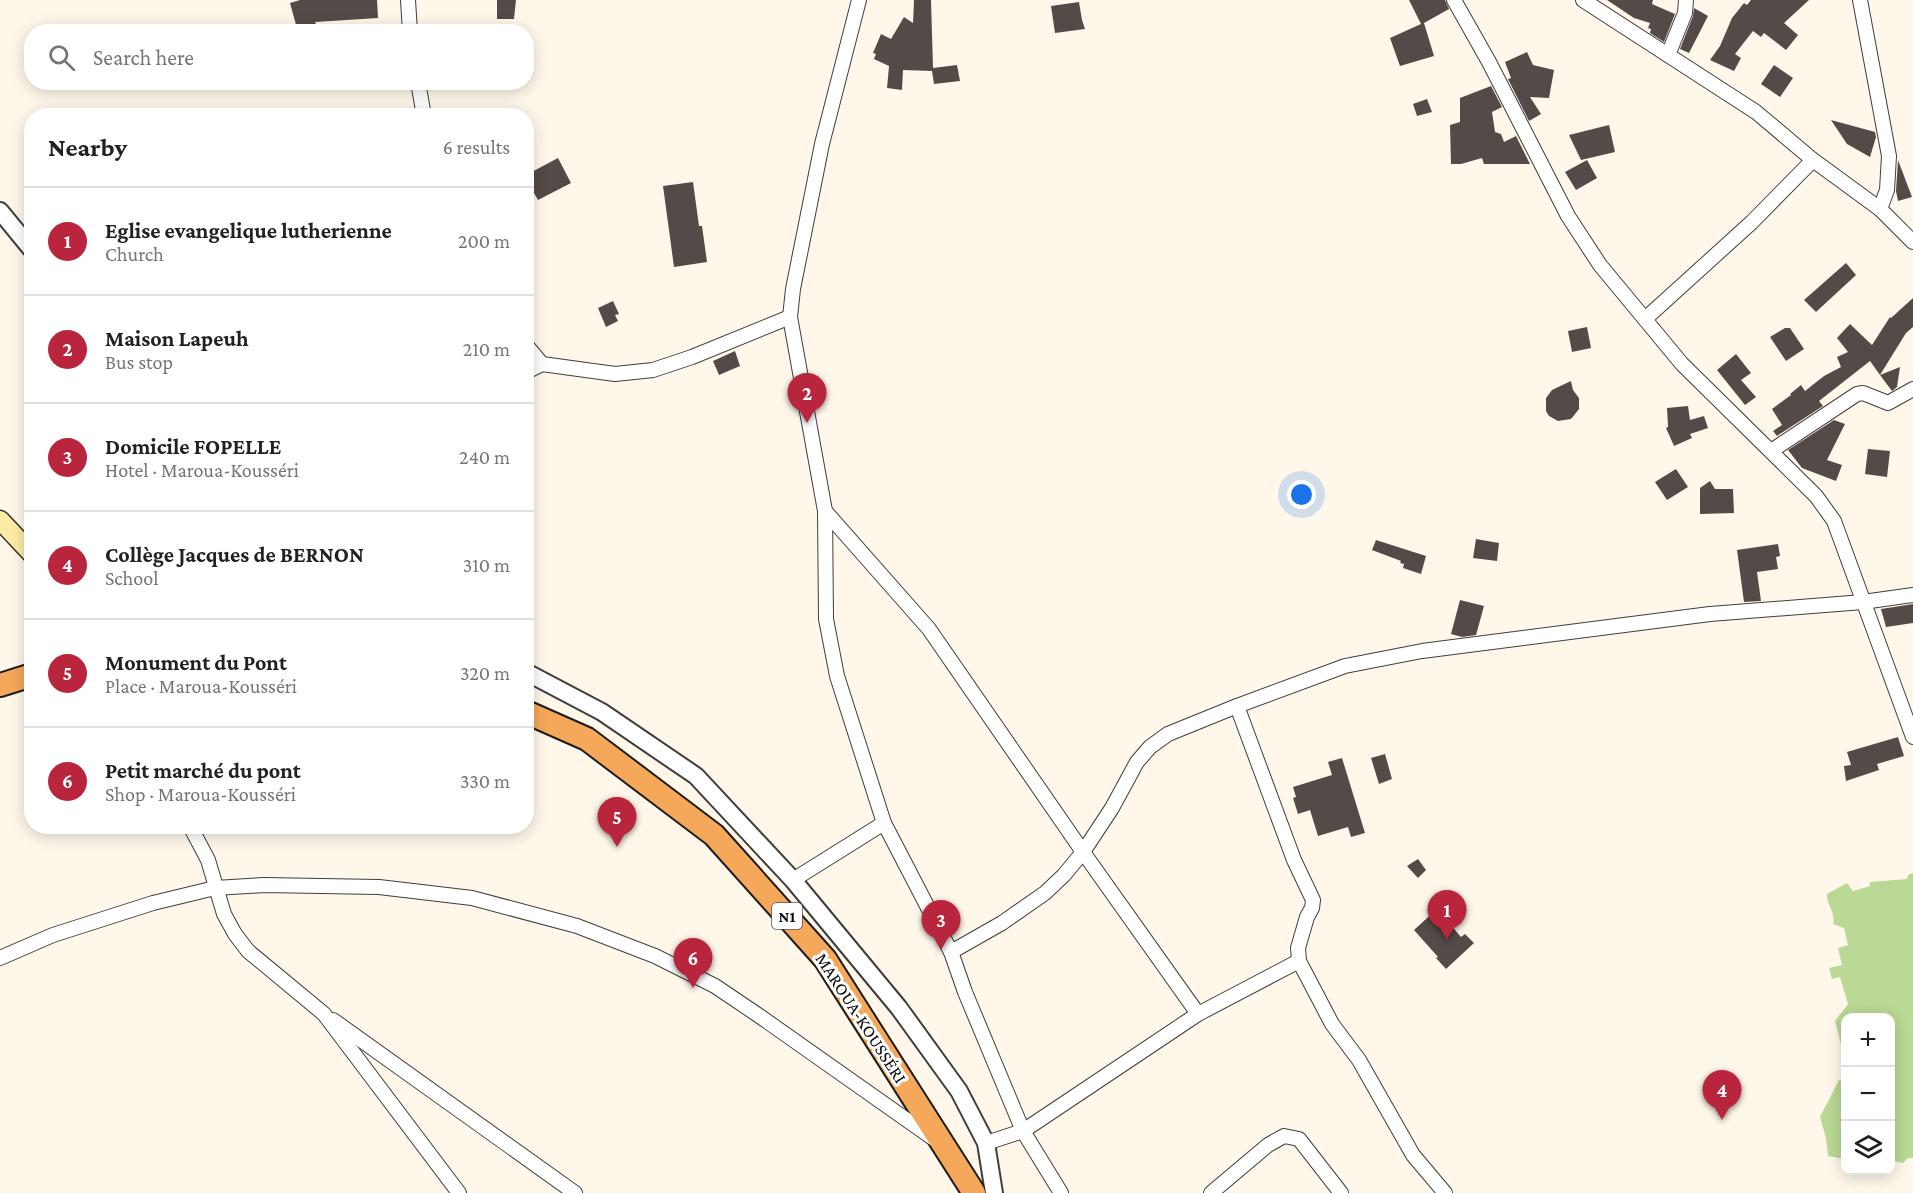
<!DOCTYPE html>
<meta charset="utf-8">
<style>
body{margin:0;font-family:"Crimson Pro",serif;background:#f6f6f6;color:#202124}
.controls{position:absolute;right:18px;bottom:18px;display:grid;overflow:hidden;border-radius:12px;box-shadow:0 3px 15px #0003}
.controls button{width:54px;height:54px;display:grid;place-items:center;padding:0;border:0;border-bottom:2px solid #e0e0e0;background:#fff;color:#202124;font:30px sans-serif}
.you{position:absolute;left:1302px;top:495px;width:21px;height:21px;margin:-15px;border:4px solid #fff;border-radius:50%;background:#1a73e8;box-shadow:0 0 0 9px #1a73e833}
.badge{display:grid;place-items:center;width:39px;height:39px;border-radius:50%;background:#b9253c;color:#fff;font-size:20px;font-weight:700}
.pin{position:absolute;translate:-50% -50px;filter:drop-shadow(0 2px 3px #0008)}
.pin::after{content:'';position:absolute;top:32px;width:21px;height:18px;background:inherit;clip-path:polygon(0 0,100% 0,50% 100%)}
.list{margin:0;padding:0;list-style:none}
h2{display:flex;justify-content:space-between;align-items:center;height:78px;margin:0;padding:0 24px;font-size:26px}
h2 small{font-size:20px;font-weight:400;color:#757577}
.list li{display:grid;grid-template-columns:39px 1fr auto;gap:18px;align-items:center;box-sizing:border-box;height:108px;padding:0 24px;border-top:2px solid #e0e0e0}
.list b{display:block;font-size:22px;white-space:nowrap}
.list p{margin:0;font-size:20px;white-space:nowrap;color:#757577}
.list em{font-size:20px;font-style:normal;color:#757577}
.icon{flex:none;width:33px;height:33px;fill:none;stroke:currentColor;stroke-width:2;stroke-linecap:round;stroke-linejoin:round}
.map{position:relative;flex:none;width:1913px;height:1193px;overflow:hidden}
.search{position:absolute;background:#fff;box-shadow:0 3px 15px #0003;left:24px;top:24px;width:510px;height:66px;display:flex;align-items:center;gap:15px;box-sizing:border-box;padding:0 21px;border-radius:24px;color:#757577;font-size:22px}
.panel{position:absolute;background:#fff;box-shadow:0 3px 15px #0003;left:24px;top:108px;width:510px;height:726px;border-radius:24px}
.map>svg:first-child{display:block}
.forest{fill:#bad994}
.building{fill:#544b48}
.lines{fill:none;stroke-linecap:round;stroke-linejoin:round}
.minor-casing{stroke:#3e3e3e;stroke-width:16}
.tertiary-casing{stroke:#3e3e3e;stroke-width:20}
.secondary-casing{stroke:#2d2d2d;stroke-width:21}
.trunk-casing{stroke:#1c1c1c;stroke-width:26}
.minor{stroke:#fff;stroke-width:14}
.tertiary{stroke:#fff;stroke-width:16}
.secondary{stroke:#feeba5;stroke-width:18}
.trunk{stroke:#f6a85a;stroke-width:22}
.labels{text-anchor:middle;dominant-baseline:central;stroke-width:6;stroke-linejoin:round;paint-order:stroke}
.shield{fill:#fff;stroke:#545454;stroke-width:1.5}
.shield-label{font-size:16px;font-weight:bold;fill:#0b0b0b}
.street-label{font-size:18px;fill:#0b0b0b;stroke:#fff}
</style>
<div class="map">
<svg width="1913" height="1193" viewBox="0 0 1913 1193">
<rect width="100%" height="100%" fill="#fff8ea"/>
<g class="forest">
<path d="M1913 873V1158H1908L1903 1163 1891 1160 1890 1018H1846L1845 1048H1842L1835 1021 1848 1004 1840 977 1832 979 1829 968 1842 965 1838 948 1848 945 1844 928 1833 924C1836 912 1826 905 1827 894L1847 883 1853 891 1870 886V882L1907 879 1908 875Z"/>
<polygon points="1845,1079 1846,1079 1845,1159 1828,1156 1826,1138 1820,1117 1839,1080"/>
</g>
<g class="building">
<polygon points="300,0 377,0 378,18 315,22 317,27 298,32 290,3"/>
<polygon points="497,0 516,0 514,19 497,19"/>
<polygon points="914,0 931,0 933,68 957,65 960,81 934,84 932,71 903,70 902,90 887,88 889,66 874,59 876,54 873,53 881,34 891,39 904,17 913,23"/>
<polygon points="1409,0 1445,0 1449,9 1424,23 1434,56 1400,66 1390,38 1421,24"/>
<polygon points="1607,0 1653,0 1652,4 1675,14 1664,42 1650,33 1651,29 1648,28 1650,23 1634,18"/>
<polygon points="1751,0 1809,0 1784,23 1798,35 1786,50 1764,33 1761,37 1753,31 1735,54 1741,58 1734,71 1710,60 1720,46 1732,18 1744,3 1747,5"/>
<polygon points="1079,2 1082,20 1085,29 1055,33 1051,6"/>
<polygon points="1694,8 1708,16 1689,53 1680,49 1693,16"/>
<polygon points="1527,52 1533,65 1554,70 1549,98 1530,97 1541,114 1529,121 1508,79 1511,78 1505,62"/>
<polygon points="1774,65 1793,78 1780,97 1761,84"/>
<polygon points="1491,86 1502,107 1492,112 1495,132 1501,134 1504,142 1516,136 1530,164 1484,164 1482,158 1461,164 1451,164 1450,125 1460,122 1460,98"/>
<polygon points="1427,99 1432,112 1417,116 1413,104"/>
<polygon points="1831,120 1875,132 1876,137 1870,157 1847,144"/>
<polygon points="1609,125 1615,152 1581,160 1569,135"/>
<polygon points="558,158 571,183 538,200 526,179 526,175"/>
<polygon points="1587,160 1597,178 1576,190 1565,172"/>
<polygon points="1898,160 1912,197 1898,201 1896,191"/>
<polygon points="693,182 699,226 702,226 707,262 674,267 663,186"/>
<polygon points="1846,263 1856,275 1816,312 1804,300"/>
<polygon points="1913,298 1913,327 1906,333 1880,375 1870,361 1819,401 1823,406 1777,436 1773,431 1782,425 1772,409 1791,395 1790,394 1801,385 1805,391 1824,376 1841,367 1837,357 1848,352 1837,338 1850,324 1872,345 1890,317 1891,318"/>
<polygon points="613,301 619,314 615,315 618,321 606,327 598,308"/>
<polygon points="1587,327 1591,348 1572,352 1568,331"/>
<polygon points="1785,328 1790,328 1804,349 1786,361 1770,337"/>
<polygon points="735,351 740,366 719,375 713,361"/>
<polygon points="1736,354 1751,373 1741,380 1756,397 1745,405 1717,370"/>
<polygon points="1900,367 1897,387 1892,391 1880,375"/>
<polygon points="1571,381 1573,390 1579,398 1579,409 1571,419 1558,421 1549,416 1546,411 1546,398 1552,390"/>
<polygon points="1688,406 1690,420 1704,416 1708,428 1690,434 1692,438 1674,446 1666,428 1668,427 1667,408"/>
<polygon points="1834,420 1845,424 1827,460 1842,465 1836,481 1802,468 1788,450"/>
<polygon points="1868,449 1890,451 1887,477 1865,474"/>
<polygon points="1676,469 1688,487 1667,500 1655,482"/>
<polygon points="1710,481 1715,489 1733,489 1734,513 1700,514 1700,488"/>
<polygon points="1476,539 1499,543 1497,561 1473,558"/>
<polygon points="1376,540 1426,556 1421,574 1403,568 1404,564 1400,563 1401,561 1372,550"/>
<polygon points="1778,544 1780,556 1776,557 1778,569 1757,572 1761,601 1744,602 1737,550"/>
<polygon points="1460,600 1484,606 1476,635 1462,637 1451,634"/>
<polygon points="1913,604 1913,623 1886,627 1881,609"/>
<polygon points="1898,737 1904,756 1877,764 1879,770 1846,781 1844,766 1851,765 1847,752"/>
<polygon points="1385,754 1392,779 1379,784 1371,758"/>
<polygon points="1342,758 1365,833 1351,837 1348,827 1318,836 1310,810 1298,814 1293,798 1296,797 1293,787 1332,775 1328,762"/>
<polygon points="1418,859 1426,870 1418,878 1407,866"/>
<polygon points="1437,909 1461,937 1465,934 1474,943 1446,969 1436,958 1438,957 1414,930"/>
</g>
<g class="lines">
<g class="minor-casing">
<g id="minor">
<polyline points="408,0 410,32"/>
<polyline points="859,0 822,144 793,289 790,317 825,511 826,619 837,676 884,823 951,952 965,992 1023,1131 986,1143"/>
<polyline points="1454,0 1489,62 1568,216 1600,265 1682,364 1816,496 1834,521 1913,737"/>
<polyline points="1583,0 1756,112 1813,160 1880,209 1913,242"/>
<polyline points="1860,0 1889,156 1887,190 1880,209"/>
<polyline points="1668,55 1685,13 1686,0"/>
<polyline points="418,82 424,116"/>
<polyline points="1645,319 1752,222 1813,160"/>
<polyline points="526,345 542,364"/>
<polyline points="526,372 542,364 615,374 653,370 692,357 790,317"/>
<polyline points="1771,451 1857,394 1863,393 1888,403 1913,389"/>
<polyline points="825,511 929,629 1083,852 1198,1014"/>
<polyline points="1237,706 1294,860 1313,900 1312,908 1307,917 1298,948 1299,961 1332,1024 1359,1060 1413,1155 1445,1193"/>
<polyline points="190,826 208,860 224,914 235,934 248,951 324,1014 459,1193"/>
<polyline points="793,880 884,823"/>
<polyline points="951,952 1002,923 1045,893 1064,875 1083,852 1112,808 1137,762 1150,747 1168,734 1237,706 1345,666 1422,651 1710,614 1863,602 1913,595"/>
<polyline points="0,958 53,935 153,903 215,888 264,885 379,887 472,898 577,926 655,956 715,986 758,1015 934,1139"/>
<polyline points="333,1020 575,1193"/>
<polyline points="1061,1193 1023,1131 1198,1014 1299,961"/>
<polyline points="1211,1193 1268,1145 1284,1136 1299,1139 1341,1193"/>
</g>
</g>
<g class="tertiary-casing">
<g id="tertiary">
<polyline points="0,211 32,250"/>
<polyline points="526,672 602,712 696,776 793,880 899,1008 959,1091 986,1143 994,1193"/>
</g>
</g>
<g class="secondary-casing">
<polyline id="secondary" points="0,520 32,554"/>
</g>
<g class="trunk-casing">
<g id="trunk">
<polyline points="0,685 32,675"/>
<polyline points="526,712 587,739 714,835 825,959 974,1193"/>
</g>
</g>
<use href="#minor" class="minor"/>
<use href="#tertiary" class="tertiary"/>
<use href="#secondary" class="secondary"/>
<use href="#trunk" class="trunk"/>
</g>
<g class="labels">
<rect class="shield" x="772" y="903" width="30" height="26" rx="4.5"/>
<g class="shield-label">
<text x="787" y="916">N1</text>
</g>
<g class="street-label">
<text transform="translate(861 1018) rotate(57)">MAROUA-KOUSSÉRI</text>
</g>
</g>
</svg>
<div class="controls">
<button>+</button>
<button>−</button>
<button><svg class="icon" aria-label="layers" viewBox="0 0 24 24"><path d="M12 4l9 5-9 5-9-5zM3 14l9 5 9-5"/></svg></button>
</div>
<div class="you"></div>
<div class="pin badge" style="left:1447px;top:940px">1</div>
<div class="pin badge" style="left:807px;top:423px">2</div>
<div class="pin badge" style="left:941px;top:950px">3</div>
<div class="pin badge" style="left:1722px;top:1120px">4</div>
<div class="pin badge" style="left:617px;top:847px">5</div>
<div class="pin badge" style="left:693px;top:988px">6</div>
<div class="search"><svg class="icon" aria-label="search" viewBox="0 0 24 24"><circle cx="10" cy="10" r="6"/><path d="M15 15l6 6"/></svg>Search here</div>
<section class="panel">
<h2>Nearby<small>6 results</small></h2>
<ul class="list">
<li><span class="badge">1</span><div><b>Eglise evangelique lutherienne</b><p>Church</p></div><em>200 m</em></li>
<li><span class="badge">2</span><div><b>Maison Lapeuh</b><p>Bus stop</p></div><em>210 m</em></li>
<li><span class="badge">3</span><div><b>Domicile FOPELLE</b><p>Hotel · Maroua-Kousséri</p></div><em>240 m</em></li>
<li><span class="badge">4</span><div><b>Collège Jacques de BERNON</b><p>School</p></div><em>310 m</em></li>
<li><span class="badge">5</span><div><b>Monument du Pont</b><p>Place · Maroua-Kousséri</p></div><em>320 m</em></li>
<li><span class="badge">6</span><div><b>Petit marché du pont</b><p>Shop · Maroua-Kousséri</p></div><em>330 m</em></li>
</ul>
</section>
</div>
